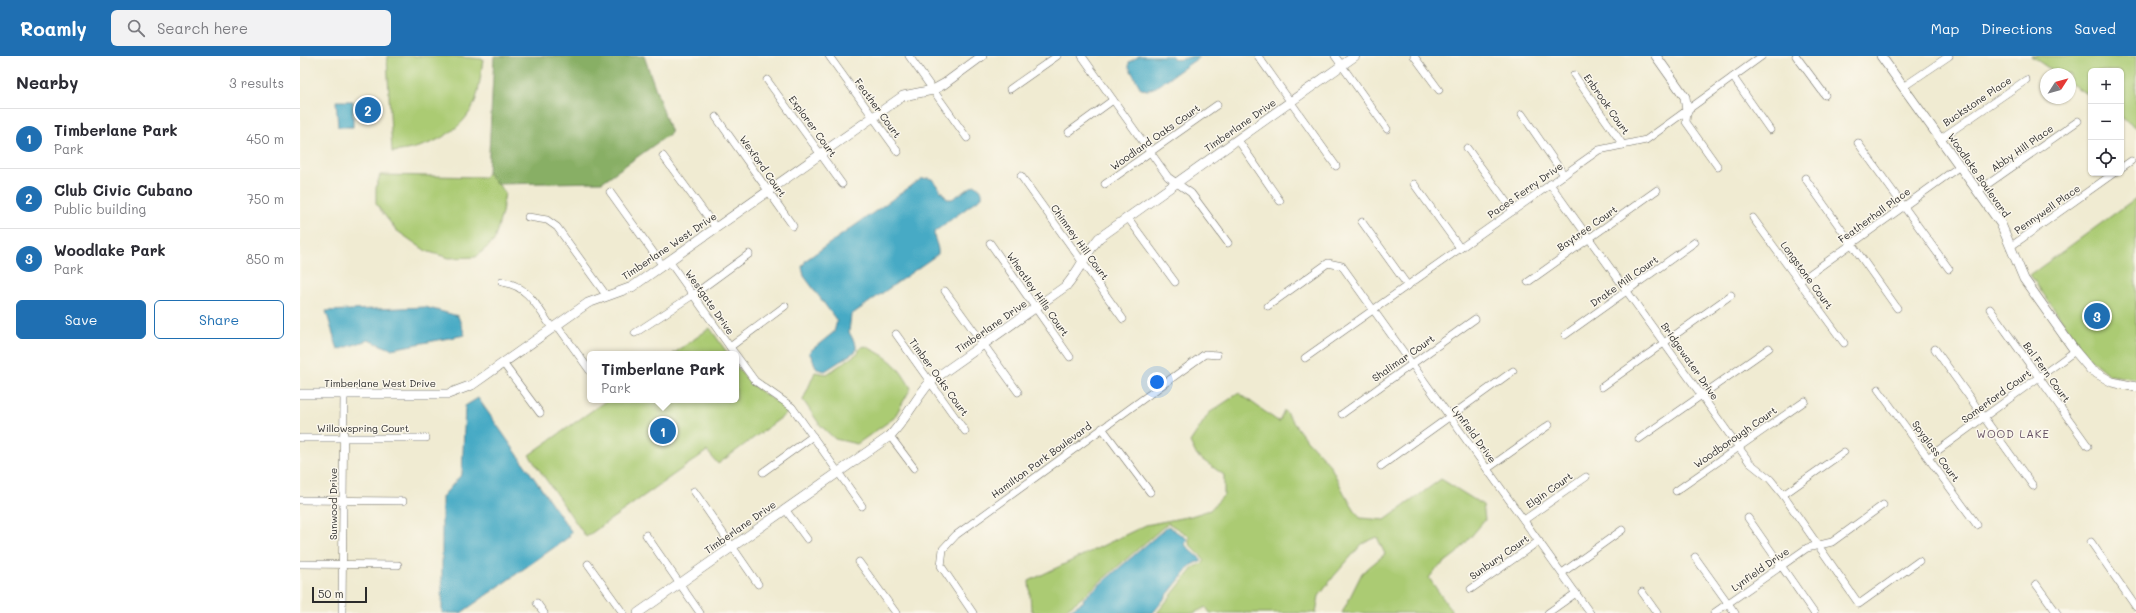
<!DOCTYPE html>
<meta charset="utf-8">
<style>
body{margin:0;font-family:Mali,sans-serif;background:#f2f2f3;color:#2b2b33}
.controls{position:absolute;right:12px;top:12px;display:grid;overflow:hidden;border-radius:6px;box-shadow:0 1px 3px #0004}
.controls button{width:36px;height:36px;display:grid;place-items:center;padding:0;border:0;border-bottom:1px solid #e1e1e2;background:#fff;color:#2b2b33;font:20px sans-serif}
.compass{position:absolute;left:1740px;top:12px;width:36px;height:36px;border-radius:50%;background:#fff;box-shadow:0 1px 3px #0004;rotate:54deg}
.scale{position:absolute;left:12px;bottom:10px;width:55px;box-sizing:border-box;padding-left:4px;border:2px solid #2b2b2b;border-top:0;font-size:11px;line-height:14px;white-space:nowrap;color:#2b2b2b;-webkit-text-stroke:3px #fbf7ec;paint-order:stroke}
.you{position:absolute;left:857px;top:326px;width:14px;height:14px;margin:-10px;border:3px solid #fff;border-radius:50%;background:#1a73e8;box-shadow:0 0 0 6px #1a73e833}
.badge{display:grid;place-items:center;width:26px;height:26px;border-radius:50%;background:#1f6fb2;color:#fff;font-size:13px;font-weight:700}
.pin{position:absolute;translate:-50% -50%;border:2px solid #fff;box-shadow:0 1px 4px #0006}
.popup{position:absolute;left:287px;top:295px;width:152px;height:52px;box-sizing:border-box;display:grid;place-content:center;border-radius:6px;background:#fff;filter:drop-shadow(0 1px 3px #0005);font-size:13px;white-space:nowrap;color:#7c7c81}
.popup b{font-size:15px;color:#2b2b33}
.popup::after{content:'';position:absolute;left:50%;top:100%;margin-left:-8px;border:8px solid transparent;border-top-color:#fff}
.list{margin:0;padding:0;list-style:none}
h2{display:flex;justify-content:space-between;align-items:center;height:52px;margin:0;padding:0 16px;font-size:17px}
h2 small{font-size:13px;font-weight:400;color:#7c7c81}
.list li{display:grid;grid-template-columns:26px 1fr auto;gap:12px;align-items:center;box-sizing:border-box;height:60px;padding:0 16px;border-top:1px solid #e1e1e2}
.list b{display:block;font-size:15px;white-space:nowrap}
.list p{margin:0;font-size:13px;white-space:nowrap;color:#7c7c81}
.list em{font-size:13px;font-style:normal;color:#7c7c81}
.actions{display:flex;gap:8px;padding:12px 16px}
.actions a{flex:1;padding:9px 0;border:1px solid #1f6fb2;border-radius:6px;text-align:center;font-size:14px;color:#1f6fb2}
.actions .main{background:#1f6fb2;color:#fff}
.icon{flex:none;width:22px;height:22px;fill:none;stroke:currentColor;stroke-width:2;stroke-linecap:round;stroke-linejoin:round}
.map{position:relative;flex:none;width:1836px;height:557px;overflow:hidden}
header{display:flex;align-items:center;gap:24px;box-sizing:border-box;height:56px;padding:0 20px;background:#1f6fb2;color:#fff}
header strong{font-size:19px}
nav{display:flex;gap:22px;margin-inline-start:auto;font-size:14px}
.search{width:280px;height:36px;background:#f2f2f3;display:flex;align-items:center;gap:10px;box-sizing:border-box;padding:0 14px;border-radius:6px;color:#7c7c81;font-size:15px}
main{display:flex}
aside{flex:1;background:#fff}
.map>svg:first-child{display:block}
.green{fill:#abcb73;stroke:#6b7b4f}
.forest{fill:#88af65;stroke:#5a6d48}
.water{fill:#46aac5;stroke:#386a78}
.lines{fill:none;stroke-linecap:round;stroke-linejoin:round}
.minor-casing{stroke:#706e65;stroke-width:8}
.tertiary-casing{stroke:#706e65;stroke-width:10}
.minor{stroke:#fff;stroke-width:7}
.tertiary{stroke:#fff;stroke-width:9}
.labels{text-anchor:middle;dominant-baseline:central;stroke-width:3;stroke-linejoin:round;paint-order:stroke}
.street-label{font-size:10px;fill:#2b2b2b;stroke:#fbf7ec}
.neighbourhood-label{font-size:11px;letter-spacing:1px;fill:#665264;stroke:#fbf7ec}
</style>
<header>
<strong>Roamly</strong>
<div class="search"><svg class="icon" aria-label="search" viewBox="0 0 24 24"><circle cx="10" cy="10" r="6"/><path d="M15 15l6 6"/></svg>Search here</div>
<nav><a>Map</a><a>Directions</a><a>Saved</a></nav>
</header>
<main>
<aside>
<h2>Nearby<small>3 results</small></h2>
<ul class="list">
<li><span class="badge">1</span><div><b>Timberlane Park</b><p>Park</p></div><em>450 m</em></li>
<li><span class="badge">2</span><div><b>Club Civic Cubano</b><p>Public building</p></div><em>750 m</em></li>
<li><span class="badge">3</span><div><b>Woodlake Park</b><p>Park</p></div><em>850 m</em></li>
</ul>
<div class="actions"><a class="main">Save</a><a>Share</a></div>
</aside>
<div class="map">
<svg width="1836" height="557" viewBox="0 0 1836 557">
<rect width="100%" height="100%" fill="#fbf7ec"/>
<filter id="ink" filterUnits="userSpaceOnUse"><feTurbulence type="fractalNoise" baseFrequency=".025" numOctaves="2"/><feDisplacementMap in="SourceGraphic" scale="8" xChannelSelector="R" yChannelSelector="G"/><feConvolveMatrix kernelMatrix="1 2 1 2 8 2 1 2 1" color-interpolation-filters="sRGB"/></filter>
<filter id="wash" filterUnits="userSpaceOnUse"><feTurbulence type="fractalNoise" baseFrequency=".012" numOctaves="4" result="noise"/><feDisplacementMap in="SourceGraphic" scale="16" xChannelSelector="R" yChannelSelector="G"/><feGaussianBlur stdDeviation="0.9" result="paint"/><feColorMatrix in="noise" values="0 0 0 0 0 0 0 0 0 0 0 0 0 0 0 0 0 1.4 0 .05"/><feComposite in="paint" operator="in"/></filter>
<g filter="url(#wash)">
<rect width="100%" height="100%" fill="#f0ebd2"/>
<g class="green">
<path d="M87 0H149L183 3C181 16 180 30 176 43 164 78 125 93 92 96Z"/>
<polygon points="1731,0 1836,0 1836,72 1821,61 1821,15 1791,15 1791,41 1770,27 1770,18 1757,18"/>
<polygon points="188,117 205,136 202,157 194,185 176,201 149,202 126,195 96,174 76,148 76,132 80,119 184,121"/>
<polygon points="1836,142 1836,323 1809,319 1788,301 1730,219"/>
<polygon points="410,272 428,298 373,298"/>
<path d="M565 290C590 302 597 308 611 332L594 362 557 388 535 383 520 369 503 344 515 316 527 318 558 297 560 292Z"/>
<path d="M436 309C443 319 450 328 460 335 471 343 480 346 489 356L418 408 407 395 286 481 229 399 307 344H436Z"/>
<polygon points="939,337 979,366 984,354 1004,381 1030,409 1044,437 1060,462 1085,464 1141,423 1183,449 1185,464 1157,497 1136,513 1129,522 1153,557 1042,557 1062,517 1085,498 1077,481 1062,488 1034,520 1019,540 1016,557 910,557 906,551 894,557 857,557 893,512 903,507 905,504 889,488 889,480 868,467 779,544 761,557 734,557 731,553 729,525 846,469 891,460 910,454 924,439 924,419 897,400 890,386 909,357"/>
</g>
<polygon class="forest" points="194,0 344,0 371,77 302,126 197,128 188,117"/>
<g class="water">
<path d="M839 0H872L874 3C883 5 888 0 897 0L898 2 856 31 848 34 841 33 829 11V6Z"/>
<polygon points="36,45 53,45 53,71 38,71"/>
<path d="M628 122 632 123 647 143H652L674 129C680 131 683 134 682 141L634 176C634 185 639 190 638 198L551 259 549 276 556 289V295L525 315 517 313 509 296 534 276 537 265 504 220 502 211 506 204 621 123Z"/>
<polygon points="125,251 158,260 165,279 91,293 68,284 38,294 26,255"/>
<polygon points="178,342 271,475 269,481 161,557 142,557 142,441 162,418 165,350"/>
<polygon points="868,470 887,483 885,489 902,504 891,509 853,557 765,557 784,545 783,543"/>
</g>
</g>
<g filter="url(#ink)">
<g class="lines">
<g class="minor-casing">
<g id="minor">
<polyline points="529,0 598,96"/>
<polyline points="609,0 667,82"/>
<polyline points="782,0 868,121 891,137 928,187"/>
<polyline points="958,0 1036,110"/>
<polyline points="1035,0 1087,73"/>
<polyline points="1114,0 1139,34"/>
<polyline points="1496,0 1525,39"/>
<polyline points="1274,19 1323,89"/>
<polyline points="1433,21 1470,74"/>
<polyline points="467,24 542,128"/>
<polyline points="1603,31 1649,0"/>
<polyline points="710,33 757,0"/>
<polyline points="1387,55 1386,66 1418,111"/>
<polyline points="1222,58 1264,119"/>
<polyline points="416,61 493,170"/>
<polyline points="769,76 813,44"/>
<polyline points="1640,83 1726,24"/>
<polyline points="938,84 980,145"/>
<polyline points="1558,87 1649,213"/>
<polyline points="1167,92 1213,155"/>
<polyline points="363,100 416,172"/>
<polyline points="1821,112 1831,105"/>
<polyline points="721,120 823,263"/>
<polyline points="1505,122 1597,252"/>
<polyline points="805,128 917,49"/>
<polyline points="1114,128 1160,192"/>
<polyline points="1250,128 1450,407 1470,423 1483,439 1559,548 1619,505"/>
<polyline points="1678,135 1778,65"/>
<polyline points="310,136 363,210"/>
<polyline points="228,161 247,164 257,171 306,239"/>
<polyline points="828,162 875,226"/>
<polyline points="1453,162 1544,287"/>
<polyline points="1062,166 1108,230"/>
<polyline points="690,187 770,301"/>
<polyline points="1710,191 1814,117"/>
<polyline points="369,205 435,298"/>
<polyline points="1500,225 1660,110"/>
<path d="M202 226C228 229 238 252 252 272"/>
<polyline points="1228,226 1357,134"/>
<polyline points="645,235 718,336"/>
<polyline points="968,250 1028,207 1042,210 1290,557"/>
<polyline points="1690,253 1788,390"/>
<polyline points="257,269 290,315"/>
<polyline points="335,277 393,239 449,198"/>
<polyline points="596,278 665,375"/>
<polyline points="1265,279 1395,186"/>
<polyline points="430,291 485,250"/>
<polyline points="1635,293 1733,430"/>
<polyline points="436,299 455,325 492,351 562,450"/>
<polyline points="1005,302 1299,94 1346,84 1462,0"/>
<polyline points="203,307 240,357"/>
<polyline points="1302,331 1431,239"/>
<polyline points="1578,333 1677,469"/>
<polyline points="1042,358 1175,263"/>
<polyline points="802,372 850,436"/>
<polyline points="590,380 614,412"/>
<polyline points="0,382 126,382"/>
<polyline points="1339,383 1469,292"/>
<polyline points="1629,401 1775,295"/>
<polyline points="1081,410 1213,315"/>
<polyline points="1187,413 1249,369"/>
<polyline points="463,416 513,380"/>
<polyline points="394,435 458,528"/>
<polyline points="1376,435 1505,345"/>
<polyline points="1483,439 1544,396"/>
<polyline points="0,444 103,445"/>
<polyline points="485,453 507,483"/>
<polyline points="1448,462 1514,557"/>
<polyline points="1224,464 1286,421"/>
<polyline points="346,479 400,557"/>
<polyline points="1791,486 1836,551"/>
<polyline points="1395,501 1435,557"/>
<polyline points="559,506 596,557"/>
<polyline points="0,508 98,509"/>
<polyline points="288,508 323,557"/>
<polyline points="1262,517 1322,474"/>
<polyline points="1736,528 1757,557"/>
<polyline points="1171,533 1239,485"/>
<polyline points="1342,536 1357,557"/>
<polyline points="237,547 244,557"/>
<polyline points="42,557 44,339"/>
<polyline points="673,557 641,510 643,493 656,479 905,298 917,299"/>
<polyline points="1248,557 1276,537"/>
<polyline points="1414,557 1507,492 1532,486 1583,449"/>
</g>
</g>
<g class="tertiary-casing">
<g id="tertiary">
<polyline points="1356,0 1385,41 1387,55"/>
<polyline points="1581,0 1701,168 1724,223 1775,295 1791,314 1812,326 1836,331"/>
<polyline points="0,338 148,338 172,329 288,247 332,231 603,40 633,34 644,28 682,0"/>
<path d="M338 557 590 380C606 363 615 344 630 326L766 230C779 215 786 197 799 182L1055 0"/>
</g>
</g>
<use href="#minor" class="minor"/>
<use href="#tertiary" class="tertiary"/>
</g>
</g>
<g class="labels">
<g class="street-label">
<text transform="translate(1677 45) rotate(-34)">Buckstone Place</text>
<text transform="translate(1307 48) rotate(55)">Enbrook Court</text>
<text transform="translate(578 52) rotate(54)">Feather Court</text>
<text transform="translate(940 69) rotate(-35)">Timberlane Drive</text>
<text transform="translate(513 70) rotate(54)">Explorer Court</text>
<text transform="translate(855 81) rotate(-35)">Woodland Oaks Court</text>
<text transform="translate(1722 92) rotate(-35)">Abby Hill Place</text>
<text transform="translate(463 110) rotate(55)">Wexford Court</text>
<text transform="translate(1679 119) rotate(55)">Woodlake Boulevard</text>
<text transform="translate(1225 134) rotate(-35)">Paces Ferry Drive</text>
<text transform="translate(1747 153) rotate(-35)">Pennywell Place</text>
<text transform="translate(1574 159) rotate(-36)">Featherhall Place</text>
<text transform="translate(1287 172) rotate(-35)">Baytree Court</text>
<text transform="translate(780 186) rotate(54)">Chimney Hill Court</text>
<text transform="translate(369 190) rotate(-34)">Timberlane West Drive</text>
<text transform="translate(1507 219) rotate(54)">Longstone Court</text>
<text transform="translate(1324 225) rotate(-35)">Drake Mill Court</text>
<text transform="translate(738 238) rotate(55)">Wheatley Hills Court</text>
<text transform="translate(410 246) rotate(55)">Westgate Drive</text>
<text transform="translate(691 270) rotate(-35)">Timberlane Drive</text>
<text transform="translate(1103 302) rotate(-35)">Shalimar Court</text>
<text transform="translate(1390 305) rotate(55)">Bridgewater Drive</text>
<text transform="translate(1747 316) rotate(54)">Bal Fern Court</text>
<text transform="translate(639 321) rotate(54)">Timber Oaks Court</text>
<text x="80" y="327">Timberlane West Drive</text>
<text transform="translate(1696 340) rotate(-36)">Somerford Court</text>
<text x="63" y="372">Willowspring Court</text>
<text transform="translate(1174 378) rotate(54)">Lynfield Drive</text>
<text transform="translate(1435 381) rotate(-35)">Woodborough Court</text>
<text transform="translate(1636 395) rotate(54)">Spyglass Court</text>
<text transform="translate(741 404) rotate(-36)">Hamilton Park Boulevard</text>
<text transform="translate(1249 434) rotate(-35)">Elgin Court</text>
<text transform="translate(33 448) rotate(-90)">Sunwood Drive</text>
<text transform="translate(440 471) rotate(-35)">Timberlane Drive</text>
<text transform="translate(1199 501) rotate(-35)">Sunbury Court</text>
<text transform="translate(1460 513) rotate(-35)">Lynfield Drive</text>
</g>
<g class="neighbourhood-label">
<text x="1713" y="377">WOOD LAKE</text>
</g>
</g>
</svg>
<div class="controls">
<button>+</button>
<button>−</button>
<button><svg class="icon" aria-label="locate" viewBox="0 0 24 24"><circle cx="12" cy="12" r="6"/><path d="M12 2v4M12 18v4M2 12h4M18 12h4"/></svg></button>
</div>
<svg class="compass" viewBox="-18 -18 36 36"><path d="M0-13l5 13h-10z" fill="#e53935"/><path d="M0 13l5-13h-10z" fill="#7c7c81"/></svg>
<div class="scale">50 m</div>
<div class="you"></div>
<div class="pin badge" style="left:363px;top:375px">1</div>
<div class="popup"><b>Timberlane Park</b>Park</div>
<div class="pin badge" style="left:68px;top:54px">2</div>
<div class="pin badge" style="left:1797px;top:260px">3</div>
</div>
</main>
